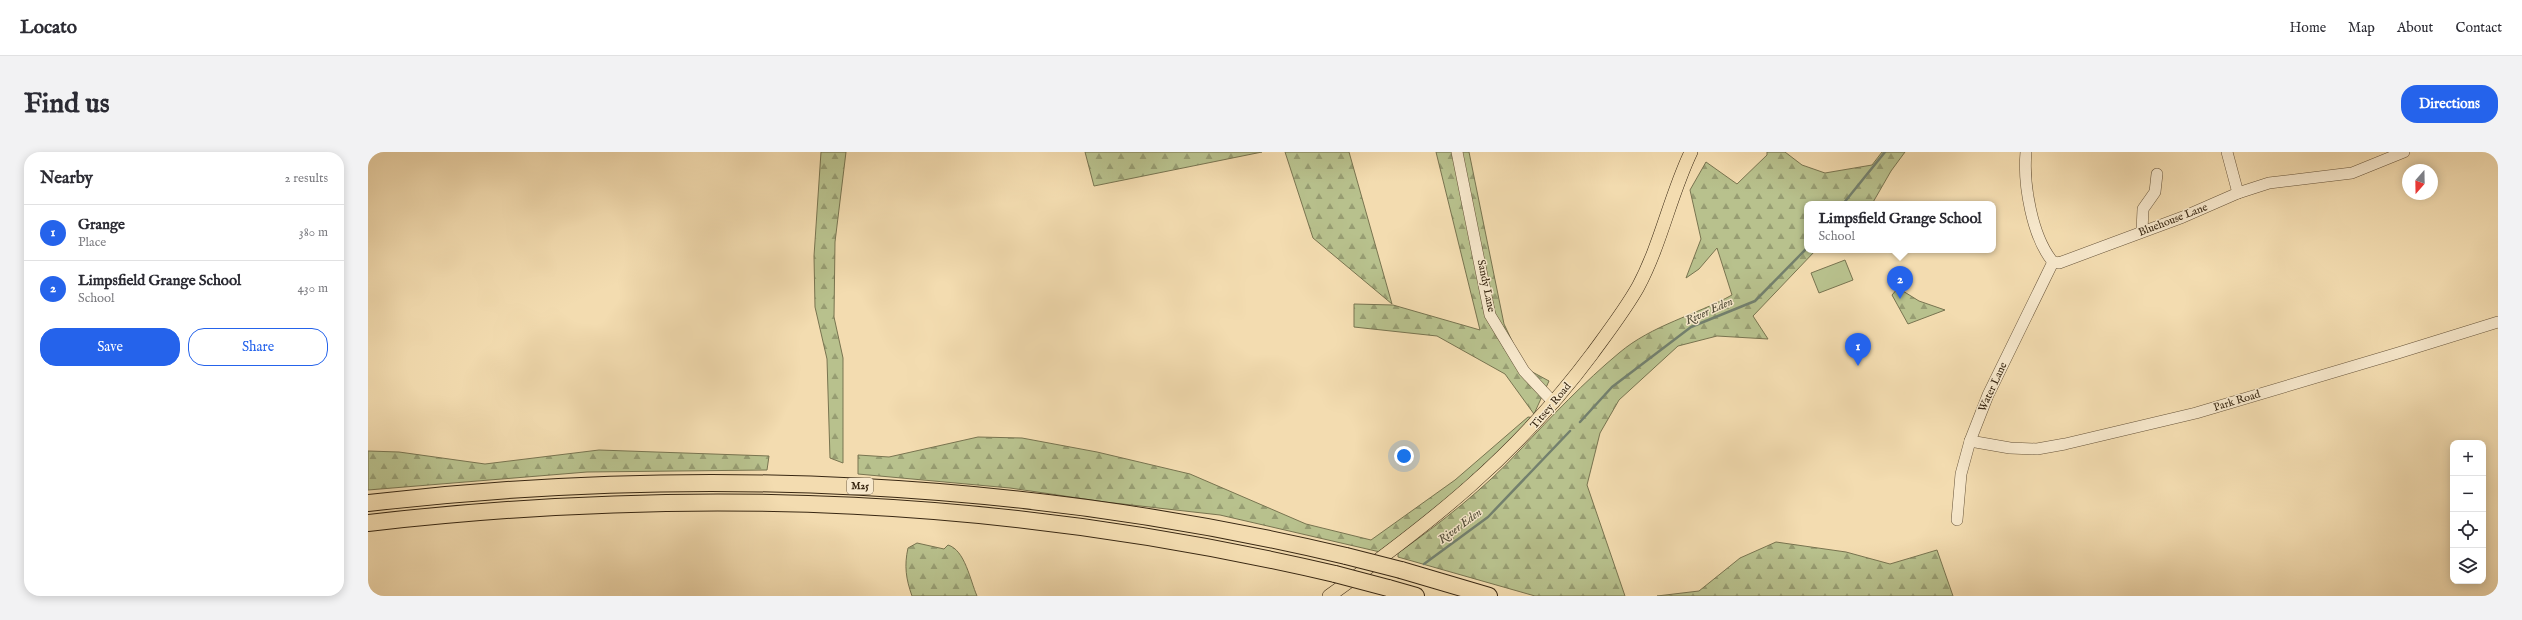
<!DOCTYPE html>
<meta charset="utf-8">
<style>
body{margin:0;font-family:"IM FELL English",serif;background:#f2f2f3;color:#2b2b33}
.controls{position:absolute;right:12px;bottom:12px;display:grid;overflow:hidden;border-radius:8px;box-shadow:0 2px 10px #0003}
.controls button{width:36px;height:36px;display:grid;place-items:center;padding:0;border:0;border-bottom:1px solid #e1e1e2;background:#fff;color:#2b2b33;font:20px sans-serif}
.compass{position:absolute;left:2034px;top:12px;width:36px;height:36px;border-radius:50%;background:#fff;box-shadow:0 2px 10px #0003;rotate:200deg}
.you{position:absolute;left:1036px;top:304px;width:14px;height:14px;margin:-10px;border:3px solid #fff;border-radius:50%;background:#1a73e8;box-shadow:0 0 0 6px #1a73e833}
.badge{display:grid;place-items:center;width:26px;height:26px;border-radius:50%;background:#2563eb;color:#fff;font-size:13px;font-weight:700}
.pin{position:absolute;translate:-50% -33px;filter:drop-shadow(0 1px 2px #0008)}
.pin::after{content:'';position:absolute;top:21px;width:14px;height:12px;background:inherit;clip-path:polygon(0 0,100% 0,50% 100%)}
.popup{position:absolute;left:1436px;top:49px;width:192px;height:52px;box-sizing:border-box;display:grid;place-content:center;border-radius:8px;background:#fff;filter:drop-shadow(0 1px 3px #0005);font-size:13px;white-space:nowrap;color:#7c7c81}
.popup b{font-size:15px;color:#2b2b33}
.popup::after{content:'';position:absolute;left:50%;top:100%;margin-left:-8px;border:8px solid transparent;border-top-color:#fff}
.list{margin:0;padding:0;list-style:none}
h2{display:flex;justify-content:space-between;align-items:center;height:52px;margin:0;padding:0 16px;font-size:17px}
h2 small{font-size:13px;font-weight:400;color:#7c7c81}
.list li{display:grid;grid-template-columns:26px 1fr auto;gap:12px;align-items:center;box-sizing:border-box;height:56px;padding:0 16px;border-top:1px solid #e1e1e2}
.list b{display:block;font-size:15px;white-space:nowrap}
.list p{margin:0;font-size:13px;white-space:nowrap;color:#7c7c81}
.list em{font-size:13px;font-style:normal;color:#7c7c81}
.actions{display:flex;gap:8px;padding:12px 16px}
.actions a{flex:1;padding:9px 0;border:1px solid #2563eb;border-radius:16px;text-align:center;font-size:14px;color:#2563eb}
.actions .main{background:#2563eb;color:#fff}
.icon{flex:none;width:22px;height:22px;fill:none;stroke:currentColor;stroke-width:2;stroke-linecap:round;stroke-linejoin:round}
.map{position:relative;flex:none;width:2130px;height:444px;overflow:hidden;border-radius:16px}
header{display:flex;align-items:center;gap:24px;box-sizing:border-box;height:56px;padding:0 20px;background:#fff;border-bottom:1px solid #e1e1e2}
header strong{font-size:19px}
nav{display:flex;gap:22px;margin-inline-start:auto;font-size:14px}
.intro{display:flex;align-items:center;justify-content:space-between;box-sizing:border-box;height:96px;padding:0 24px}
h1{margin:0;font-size:28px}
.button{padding:10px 18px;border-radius:16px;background:#2563eb;color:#fff;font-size:14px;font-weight:700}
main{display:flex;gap:24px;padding:0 24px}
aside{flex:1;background:#fff;border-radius:16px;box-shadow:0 2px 10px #0003}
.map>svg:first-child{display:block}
.forest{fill:url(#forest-firs);stroke:#787450}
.park{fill:#b8c18d;stroke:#787450}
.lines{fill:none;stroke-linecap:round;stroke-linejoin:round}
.stream{stroke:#73806e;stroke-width:2.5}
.minor-casing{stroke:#67543a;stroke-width:12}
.major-casing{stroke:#382712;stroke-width:14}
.highway-casing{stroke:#382712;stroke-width:18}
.minor{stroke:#f7e8cc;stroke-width:11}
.major{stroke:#f3dcb0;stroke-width:13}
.highway{stroke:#f3dcb0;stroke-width:16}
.highway-bridge-casing{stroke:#382712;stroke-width:18;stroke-linecap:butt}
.highway-bridge{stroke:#f3dcb0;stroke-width:16}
.labels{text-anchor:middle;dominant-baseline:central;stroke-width:3;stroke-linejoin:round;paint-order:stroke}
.shield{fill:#f7e8cc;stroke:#71614a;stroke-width:1}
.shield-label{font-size:10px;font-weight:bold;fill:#382712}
.street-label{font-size:11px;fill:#382712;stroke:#f7e8cc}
.water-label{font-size:12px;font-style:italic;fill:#514c38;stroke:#f7e8cc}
</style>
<header>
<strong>Locato</strong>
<nav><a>Home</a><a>Map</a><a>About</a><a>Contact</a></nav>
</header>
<div class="intro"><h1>Find us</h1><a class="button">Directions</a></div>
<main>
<aside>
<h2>Nearby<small>2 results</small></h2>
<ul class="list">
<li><span class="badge">1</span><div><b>Grange</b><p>Place</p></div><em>380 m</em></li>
<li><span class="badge">2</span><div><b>Limpsfield Grange School</b><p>School</p></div><em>430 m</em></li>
</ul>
<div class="actions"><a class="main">Save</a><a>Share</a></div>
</aside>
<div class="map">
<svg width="2130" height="444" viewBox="0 0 2130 444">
<defs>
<pattern id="forest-firs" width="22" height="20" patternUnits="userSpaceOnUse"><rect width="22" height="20" fill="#b8c18d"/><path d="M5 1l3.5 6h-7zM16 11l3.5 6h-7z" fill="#979d72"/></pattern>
</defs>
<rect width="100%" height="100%" fill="#f3dcb0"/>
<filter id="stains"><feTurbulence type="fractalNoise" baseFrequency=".005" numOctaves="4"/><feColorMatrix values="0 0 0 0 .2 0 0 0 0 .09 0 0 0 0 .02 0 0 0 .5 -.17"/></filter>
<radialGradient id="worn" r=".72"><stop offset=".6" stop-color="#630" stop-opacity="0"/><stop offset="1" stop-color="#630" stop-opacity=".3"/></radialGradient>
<g class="forest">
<polygon points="453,0 478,0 467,90 466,165 475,206 475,311 462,306 459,207 447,155 446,104"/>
<polygon points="717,0 894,0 726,34"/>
<polygon points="917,0 981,0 1024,152 945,86"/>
<polygon points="1068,0 1101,0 1136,172 1157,216 1181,229 1166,262 1137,222 1069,184 986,175 986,152 1025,153 1112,178"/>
<path d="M1399 0H1417L1434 13 1457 21 1504 13 1514 0H1537L1523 19 1504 52H1439V98H1448L1385 164 1400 187 1349 184 1310 194 1251 248 1232 281 1219 333 1257 444H1167L1030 405V401C1074 370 1116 337 1152 298 1184 264 1216 230 1251 201 1284 173 1328 163 1364 143L1349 96 1331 117 1318 126 1333 87 1322 38 1338 10 1369 32 1399 3Z"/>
<polygon points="1530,136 1551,149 1577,158 1540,172 1524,143"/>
<polygon points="1160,265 1167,266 1098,332 1012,400 852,363 737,350 642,336 490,322 490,303 521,305 610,285 654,286 729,300 822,322 938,372 1003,388 1087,328"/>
<polygon points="231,298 401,304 399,318 219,320 0,338 0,299 31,300 117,312"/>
<polygon points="1408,390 1478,400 1522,412 1569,398 1585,444 1289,444 1331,439 1372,406"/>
<path d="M549 391 576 397 580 393C597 398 602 428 609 444H544C538 427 536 414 540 396Z"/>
</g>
<polygon class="park" points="1477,108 1485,128 1451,141 1443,121"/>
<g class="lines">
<g class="stream">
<polyline points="1475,52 1517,0"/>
<polyline points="1212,270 1244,235 1323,175 1387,149 1439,96"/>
<polyline points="1056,412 1120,365 1202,279"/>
</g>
<g class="minor-casing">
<g id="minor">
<polyline points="1089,0 1122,163 1156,219 1186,251"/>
<path d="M1658 0C1655 32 1664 85 1685 110L1691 111 1815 65 1870 41 1901 31 1984 21 2036 0"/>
<polyline points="1859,0 1870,41"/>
<polyline points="1774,79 1775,57 1787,40 1789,22"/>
<polyline points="1602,289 1642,296 1669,297 1697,292 1828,261 2030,201 2130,170"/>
<polyline points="1589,368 1593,322 1602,289 1620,243 1685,110"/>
</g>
</g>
<g class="major-casing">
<path id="major" d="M961 444C1063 371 1148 304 1224 202 1240 180 1257 158 1270 135 1293 92 1302 44 1323 0"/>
</g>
<g class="highway-casing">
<g id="highway">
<path d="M0 351C327 313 658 328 978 404"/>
<path d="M0 371C331 333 642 346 967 422"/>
<polyline points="1033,418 1121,444"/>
<polyline points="1020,436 1048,444"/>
</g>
</g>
<use href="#minor" class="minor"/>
<use href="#major" class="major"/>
<use href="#highway" class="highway"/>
<g class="highway-bridge-casing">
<g id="highway-bridge">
<polyline points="978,404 1033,418"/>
<polyline points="967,422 1020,436"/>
</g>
</g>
<use href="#highway-bridge" class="highway-bridge"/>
</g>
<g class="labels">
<rect class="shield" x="479" y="326" width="26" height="16" rx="3"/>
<g class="shield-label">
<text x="492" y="334">M25</text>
</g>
<g class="street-label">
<text transform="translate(1805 68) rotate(-21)">Bluehouse Lane</text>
<text transform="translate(1118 134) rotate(78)">Sandy Lane</text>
<text transform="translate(1625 235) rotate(-65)">Water Lane</text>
<text transform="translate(1869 249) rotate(-17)">Park Road</text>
<text transform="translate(1183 254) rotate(-50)">Titsey Road</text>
</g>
<g class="water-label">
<text transform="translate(1341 159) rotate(-24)">River Eden</text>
<text transform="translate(1092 374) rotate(-37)">River Eden</text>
</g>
</g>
<rect width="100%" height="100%" filter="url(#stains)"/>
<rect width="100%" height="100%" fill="url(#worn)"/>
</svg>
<div class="controls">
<button>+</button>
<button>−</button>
<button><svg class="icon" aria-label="locate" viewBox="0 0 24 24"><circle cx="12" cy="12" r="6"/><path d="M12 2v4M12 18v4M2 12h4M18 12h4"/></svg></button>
<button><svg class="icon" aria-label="layers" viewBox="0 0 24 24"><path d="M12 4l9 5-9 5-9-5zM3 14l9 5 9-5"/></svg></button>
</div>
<svg class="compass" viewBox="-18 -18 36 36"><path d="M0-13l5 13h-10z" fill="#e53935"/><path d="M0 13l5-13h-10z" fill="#7c7c81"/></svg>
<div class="you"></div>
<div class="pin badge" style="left:1490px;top:214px">1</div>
<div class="pin badge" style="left:1532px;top:147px">2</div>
<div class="popup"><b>Limpsfield Grange School</b>School</div>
</div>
</main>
